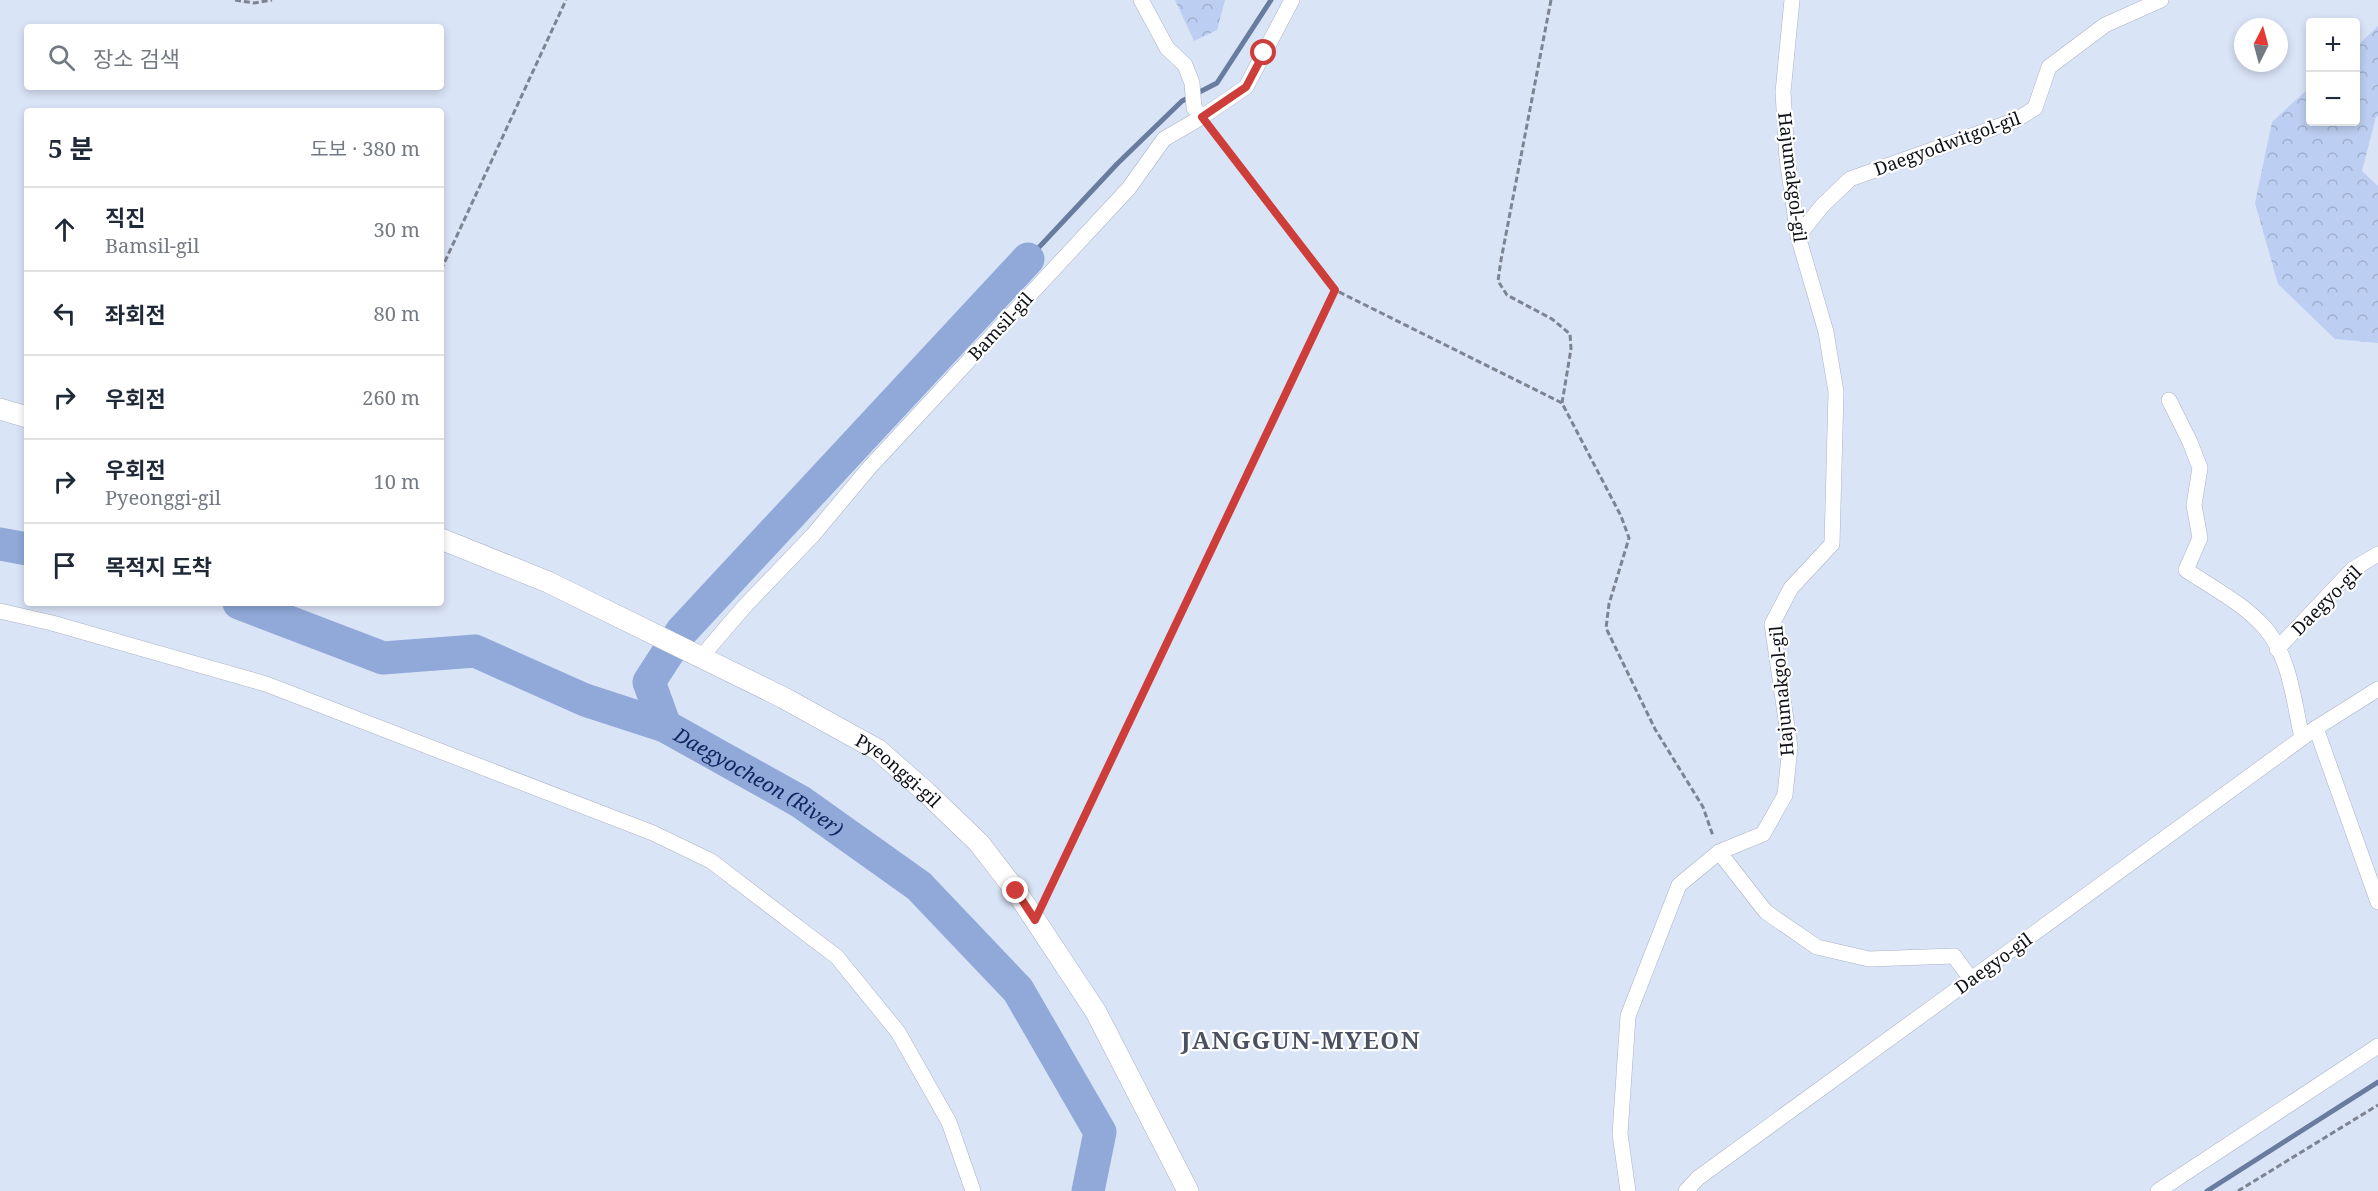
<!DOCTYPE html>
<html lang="ko">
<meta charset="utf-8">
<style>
body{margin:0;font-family:"Noto Serif","Noto Sans KR",serif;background:#f2f2f3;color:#1f2937}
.controls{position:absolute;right:18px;top:18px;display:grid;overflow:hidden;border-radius:6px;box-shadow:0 3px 9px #0003}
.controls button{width:54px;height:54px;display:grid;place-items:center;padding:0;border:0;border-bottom:2px solid #e0e1e3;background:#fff;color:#1f2937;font:30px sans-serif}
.compass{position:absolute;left:2234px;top:18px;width:54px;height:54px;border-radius:50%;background:#fff;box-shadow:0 3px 9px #0003;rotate:6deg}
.stop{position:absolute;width:18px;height:18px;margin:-14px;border:4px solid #cd3e3b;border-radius:50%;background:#fff}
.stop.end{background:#cd3e3b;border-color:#fff;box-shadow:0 2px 6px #0008}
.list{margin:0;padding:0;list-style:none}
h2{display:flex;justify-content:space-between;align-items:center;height:78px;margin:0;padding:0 24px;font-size:26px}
h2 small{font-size:20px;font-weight:400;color:#747a83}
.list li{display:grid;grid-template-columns:39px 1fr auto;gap:18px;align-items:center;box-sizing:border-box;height:84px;padding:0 24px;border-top:2px solid #e0e1e3}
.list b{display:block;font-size:22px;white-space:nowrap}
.list p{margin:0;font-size:20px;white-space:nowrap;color:#747a83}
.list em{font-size:20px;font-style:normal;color:#747a83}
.icon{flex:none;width:33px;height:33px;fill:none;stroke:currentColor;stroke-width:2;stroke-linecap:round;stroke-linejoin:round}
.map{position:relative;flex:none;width:2378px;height:1191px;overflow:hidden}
.search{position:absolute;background:#fff;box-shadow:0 3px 9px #0003;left:24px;top:24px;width:420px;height:66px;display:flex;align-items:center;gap:15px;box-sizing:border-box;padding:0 21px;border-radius:6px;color:#747a83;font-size:22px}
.panel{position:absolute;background:#fff;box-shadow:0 3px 9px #0003;left:24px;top:108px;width:420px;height:498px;border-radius:6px}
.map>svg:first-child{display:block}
.forest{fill:url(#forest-crowns)}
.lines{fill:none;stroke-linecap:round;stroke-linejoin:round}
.stream{stroke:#697b9e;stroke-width:5}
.river{stroke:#90a9d9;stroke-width:33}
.street-casing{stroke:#aab3c5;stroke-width:16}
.secondary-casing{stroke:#aab3c5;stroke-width:22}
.path{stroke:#7d8491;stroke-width:3;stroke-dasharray:6 3;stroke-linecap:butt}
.street{stroke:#fff;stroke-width:15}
.secondary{stroke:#fff;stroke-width:21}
.route{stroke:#cd3e3b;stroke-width:8}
.labels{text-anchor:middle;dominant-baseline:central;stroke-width:4.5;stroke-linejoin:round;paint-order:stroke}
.street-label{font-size:18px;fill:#0d1016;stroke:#fff}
.water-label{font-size:20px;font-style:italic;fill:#0f2660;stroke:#fff}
.district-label{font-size:24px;font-weight:bold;letter-spacing:1.5px;fill:#4a5261;stroke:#fff}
</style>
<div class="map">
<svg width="2378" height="1191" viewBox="0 0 2378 1191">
<defs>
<pattern id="forest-crowns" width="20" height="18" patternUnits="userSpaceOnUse" patternTransform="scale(1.5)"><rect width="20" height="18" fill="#bccef1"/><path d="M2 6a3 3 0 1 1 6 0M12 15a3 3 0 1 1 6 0" fill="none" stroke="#a0b0ce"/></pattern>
</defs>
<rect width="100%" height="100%" fill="#dae4f7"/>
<g class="forest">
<polygon points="1175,0 1225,0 1217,30 1194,41"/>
<polygon points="2378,26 2378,116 2376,117 2362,171 2378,186 2378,343 2335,339 2278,284 2255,203 2272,122 2310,87 2310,122 2356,122 2356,47"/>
</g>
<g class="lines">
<g class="stream">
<polyline points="1028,259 1117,164 1182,101 1217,83 1271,0"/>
<polyline points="2207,1191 2378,1082"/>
</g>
<g class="river">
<polyline points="0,544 27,549"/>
<path id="s1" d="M239 603 383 658 475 651 585 700 665 726 801 802 919 886 1018 990 1100 1132 1088 1191"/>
<polyline points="665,726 649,682 682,631 1028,259"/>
</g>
<g class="street-casing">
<g id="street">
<polyline points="1141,0 1167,48 1185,65 1192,83 1194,108 1202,117"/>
<polyline points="1792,0 1783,92 1787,158 1798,236 1826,332 1836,392 1832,544 1791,588 1772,624 1790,747 1785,795 1763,834 1719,852 1766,912 1817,947 1869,959 1954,956 1971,979"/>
<polyline points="1798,236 1822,206 1850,179 2016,120 2035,108 2049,67 2105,25 2161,0"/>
<path d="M2169 400 2190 442 2200 468 2194 505 2200 538 2186 570C2213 588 2244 604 2265 628 2290 656 2294 703 2302 738"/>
<polyline points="0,611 52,623 266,684 653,833 711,861 837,957 898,1032 949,1122 973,1191"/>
<polyline points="2277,649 2353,569 2378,554"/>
<polyline points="702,656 744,607 813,535 869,468 1129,188 1164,139 1202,117 1246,87 1292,0"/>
<polyline points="2316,728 2378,902"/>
<polyline points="1628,1191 1620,1134 1628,1016 1679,885 1719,852"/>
<polyline points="1686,1191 1698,1178 2316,728 2378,689"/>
<polyline points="2158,1191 2378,1046"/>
</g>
</g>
<g class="secondary-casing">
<g id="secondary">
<polyline points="0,409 27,417"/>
<path id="s2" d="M441 539 548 582 784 698 878 750 926 792 979 843 1016 891 1096 1012 1188 1191"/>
</g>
</g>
<g class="path">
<polyline points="235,0 254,3 272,0"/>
<polyline points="1551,0 1501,260 1498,281 1507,295 1552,319 1570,334 1571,349 1562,403"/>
<polyline points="1212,129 1335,290 1562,403 1621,516 1629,538 1609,604 1606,628 1655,729 1703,807 1713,836"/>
<polyline points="441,270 566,0"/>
<polyline points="1045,900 1335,290"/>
<polyline points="2238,1191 2378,1105"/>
</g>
<use href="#street" class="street"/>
<use href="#secondary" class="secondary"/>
</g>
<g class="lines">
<polyline class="route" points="1016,891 1035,920 1335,290 1202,117 1246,87 1264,53"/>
</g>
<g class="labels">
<g class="street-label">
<text transform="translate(1947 143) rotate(-20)">Daegyodwitgol-gil</text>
<text transform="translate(1793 177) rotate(83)">Hajumakgol-gil</text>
<text transform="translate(1000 326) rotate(-47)">Bamsil-gil</text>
<text transform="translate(2326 600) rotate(-45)">Daegyo-gil</text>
<text transform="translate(1781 691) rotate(-95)">Hajumakgol-gil</text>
<text stroke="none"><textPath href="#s2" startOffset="514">Pyeonggi-gil</textPath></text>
<text transform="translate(1993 963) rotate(-36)">Daegyo-gil</text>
</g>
<g class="water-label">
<text stroke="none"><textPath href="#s1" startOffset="560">Daegyocheon (River)</textPath></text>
</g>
<g class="district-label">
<text x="1301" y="1039">JANGGUN-MYEON</text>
</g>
</g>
</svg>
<div class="controls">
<button>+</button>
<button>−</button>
</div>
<svg class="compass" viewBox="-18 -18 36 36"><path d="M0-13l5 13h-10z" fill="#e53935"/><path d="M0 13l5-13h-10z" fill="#747a83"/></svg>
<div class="stop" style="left:1264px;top:53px"></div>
<div class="stop end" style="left:1016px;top:891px"></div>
<div class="search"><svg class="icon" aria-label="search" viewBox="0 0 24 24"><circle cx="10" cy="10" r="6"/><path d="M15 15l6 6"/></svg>장소 검색</div>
<section class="panel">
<h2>5 분<small>도보 · 380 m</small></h2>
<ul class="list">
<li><svg class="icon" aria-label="ahead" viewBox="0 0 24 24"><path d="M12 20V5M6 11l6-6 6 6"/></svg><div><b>직진</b><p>Bamsil-gil</p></div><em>30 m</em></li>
<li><svg class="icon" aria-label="left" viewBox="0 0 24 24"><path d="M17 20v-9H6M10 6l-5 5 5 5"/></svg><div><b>좌회전</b></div><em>80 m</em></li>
<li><svg class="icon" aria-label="right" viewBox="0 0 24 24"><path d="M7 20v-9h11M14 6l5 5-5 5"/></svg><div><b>우회전</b></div><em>260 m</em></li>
<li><svg class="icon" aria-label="right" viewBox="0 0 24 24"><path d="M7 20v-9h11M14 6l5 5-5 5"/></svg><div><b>우회전</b><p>Pyeonggi-gil</p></div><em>10 m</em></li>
<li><svg class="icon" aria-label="arrive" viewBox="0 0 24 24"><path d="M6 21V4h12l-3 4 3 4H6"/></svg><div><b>목적지 도착</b></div></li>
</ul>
</section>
</div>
